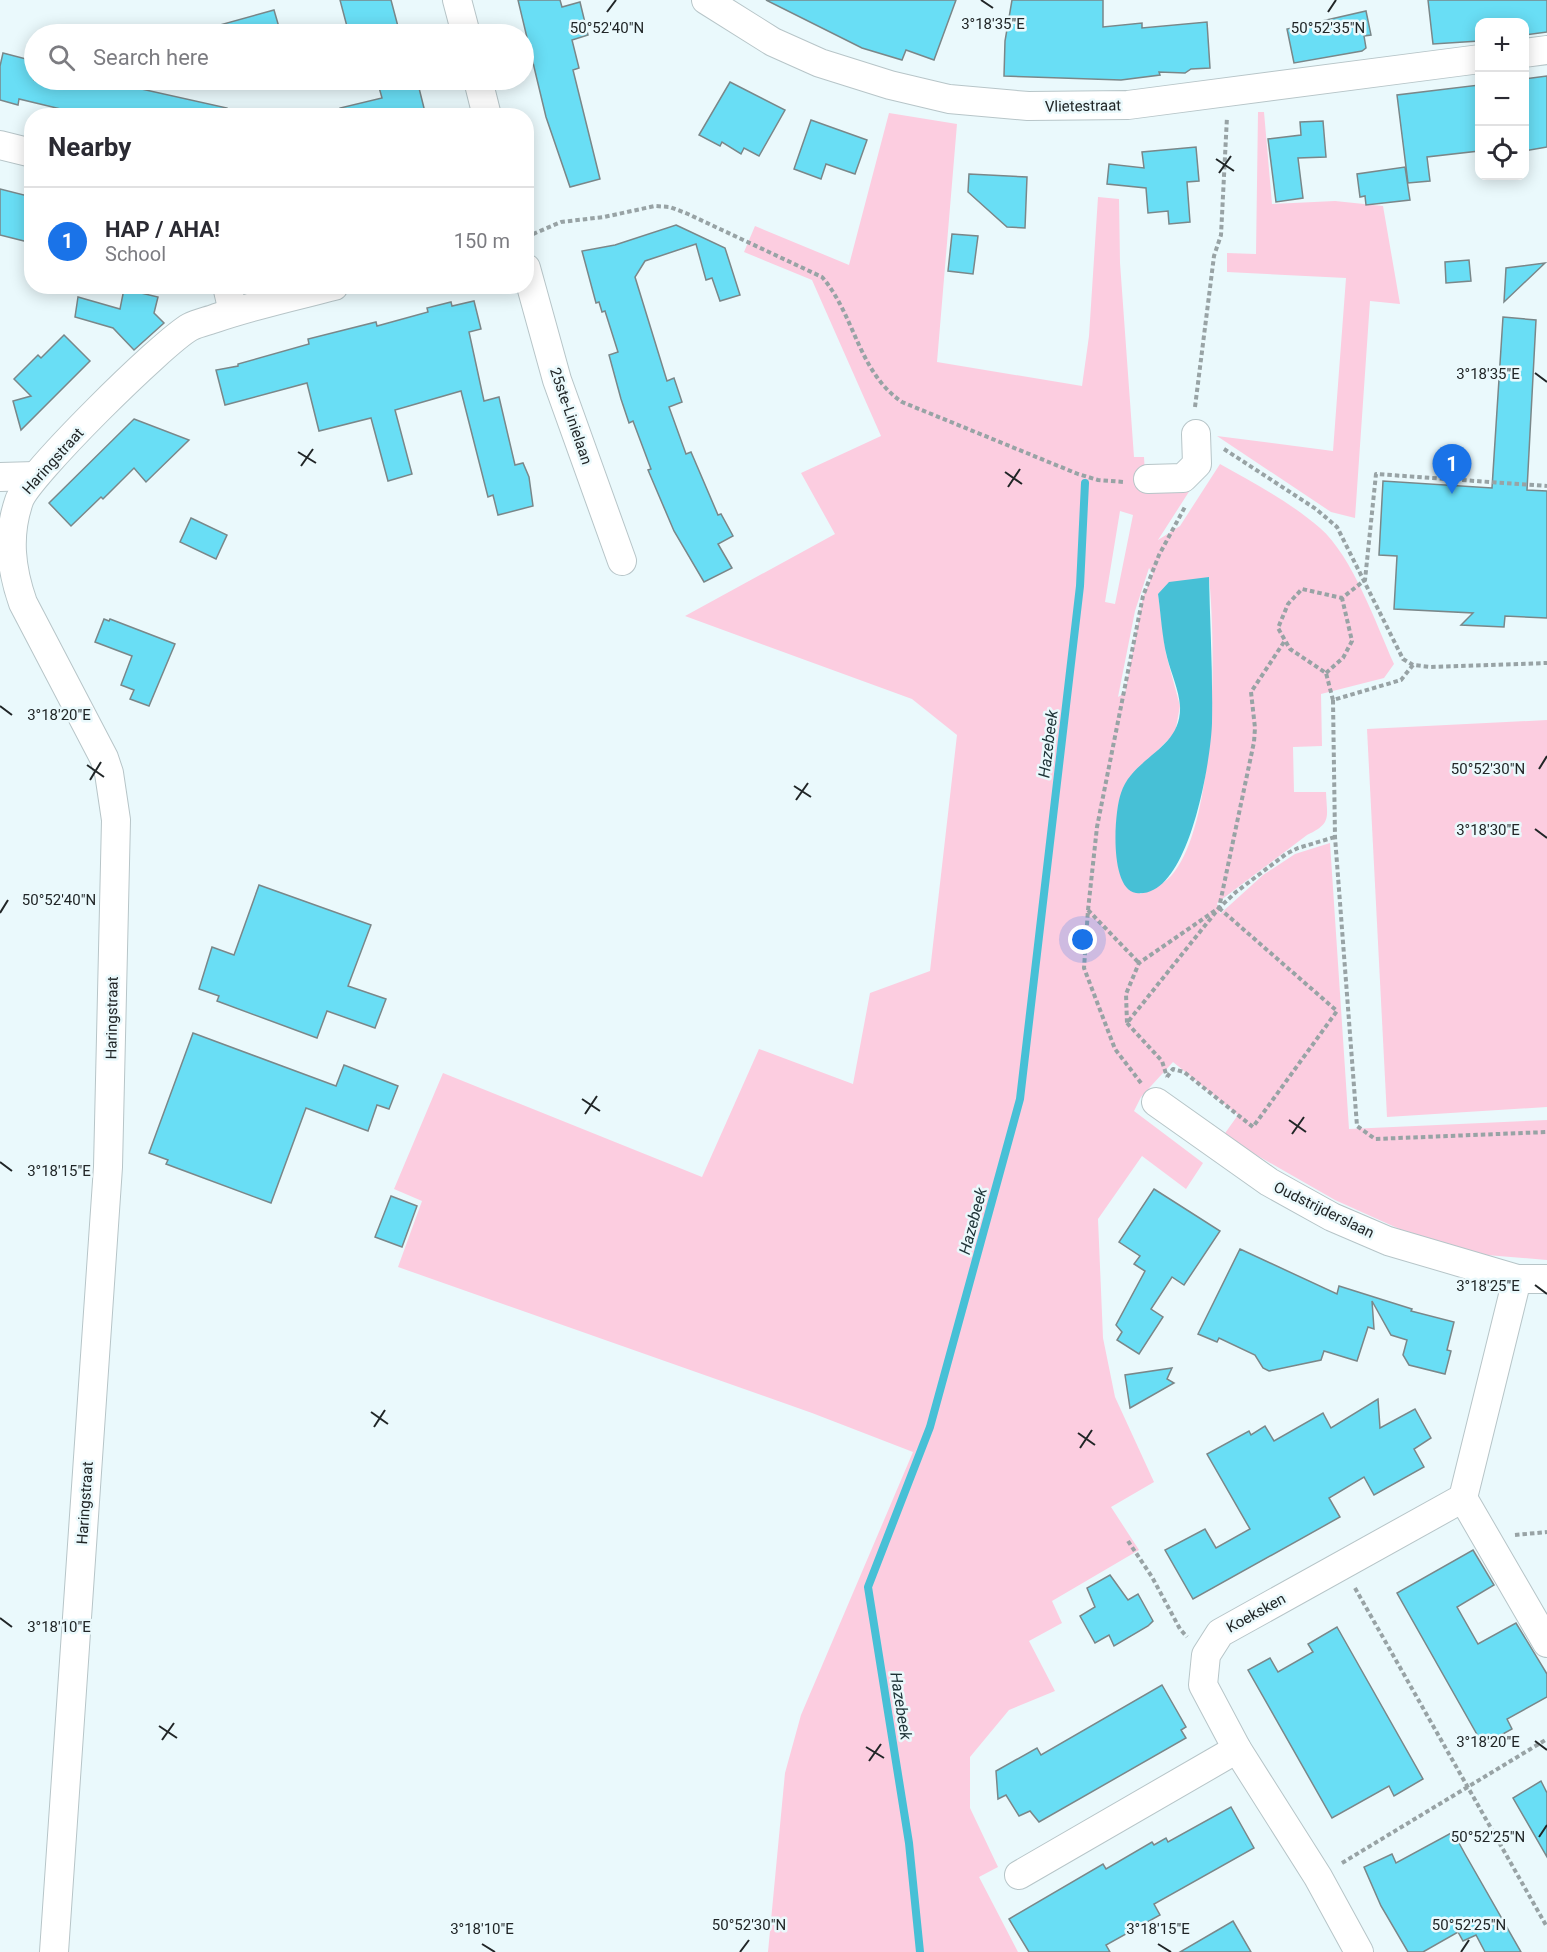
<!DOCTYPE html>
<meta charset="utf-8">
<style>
body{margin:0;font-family:Roboto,sans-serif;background:#f2f2f3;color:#2b2b33}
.controls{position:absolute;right:18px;top:18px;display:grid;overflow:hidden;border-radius:12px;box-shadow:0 3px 15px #0003}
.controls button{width:54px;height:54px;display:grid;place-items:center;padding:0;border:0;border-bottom:2px solid #e1e1e2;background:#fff;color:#2b2b33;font:30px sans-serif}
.you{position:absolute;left:1083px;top:940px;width:21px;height:21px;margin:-15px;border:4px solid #fff;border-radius:50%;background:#1a73e8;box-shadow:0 0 0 9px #1a73e833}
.badge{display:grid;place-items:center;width:39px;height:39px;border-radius:50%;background:#1a73e8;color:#fff;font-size:20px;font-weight:700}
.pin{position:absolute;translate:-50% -50px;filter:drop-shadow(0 2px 3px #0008)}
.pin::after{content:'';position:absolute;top:32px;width:21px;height:18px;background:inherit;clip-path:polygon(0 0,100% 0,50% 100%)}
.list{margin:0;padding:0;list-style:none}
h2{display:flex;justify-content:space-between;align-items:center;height:78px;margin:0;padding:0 24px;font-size:26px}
h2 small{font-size:20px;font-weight:400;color:#7c7c81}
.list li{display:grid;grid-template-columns:39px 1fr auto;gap:18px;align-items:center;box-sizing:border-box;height:108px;padding:0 24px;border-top:2px solid #e1e1e2}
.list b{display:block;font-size:22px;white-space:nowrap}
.list p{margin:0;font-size:20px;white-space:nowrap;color:#7c7c81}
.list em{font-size:20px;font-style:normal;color:#7c7c81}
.icon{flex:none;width:33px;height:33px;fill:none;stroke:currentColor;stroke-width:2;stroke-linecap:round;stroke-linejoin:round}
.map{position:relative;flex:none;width:1547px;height:1952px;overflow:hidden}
.search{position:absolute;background:#fff;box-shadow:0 3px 15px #0003;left:24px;top:24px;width:510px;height:66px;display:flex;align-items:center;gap:15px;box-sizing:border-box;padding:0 21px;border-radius:33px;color:#7c7c81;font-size:22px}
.panel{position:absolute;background:#fff;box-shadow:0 3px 15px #0003;left:24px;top:108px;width:510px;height:186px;border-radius:24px}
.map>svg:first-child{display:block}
.green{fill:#fccde0;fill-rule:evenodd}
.water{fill:#47c0d6}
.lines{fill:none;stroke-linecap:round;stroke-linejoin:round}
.stream{stroke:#47c0d6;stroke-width:8}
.building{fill:#69def5;stroke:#7a8789;stroke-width:1.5}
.minor-casing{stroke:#b7c5c8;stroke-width:30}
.path{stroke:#98a3a5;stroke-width:4;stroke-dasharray:4.5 3;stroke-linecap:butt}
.minor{stroke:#fff;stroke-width:28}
.ticks{fill:none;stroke:#212627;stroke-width:2}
.labels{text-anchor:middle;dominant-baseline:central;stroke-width:5;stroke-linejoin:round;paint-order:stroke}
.street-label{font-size:15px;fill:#212627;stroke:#eaf9fc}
.water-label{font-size:16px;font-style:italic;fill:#1d3236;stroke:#eaf9fc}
.ticks-label{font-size:15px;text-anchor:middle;fill:#212627;stroke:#eaf9fc;stroke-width:5;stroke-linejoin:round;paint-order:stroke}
</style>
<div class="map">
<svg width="1547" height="1952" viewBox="0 0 1547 1952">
<rect width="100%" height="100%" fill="#eaf9fc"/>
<g class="green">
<polygon points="1258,112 1264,112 1272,204 1335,201 1383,206 1400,304 1370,301 1355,518 1331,512 1217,436 1333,451 1346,278 1227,272 1227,253 1256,254"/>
<path d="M889 113 957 124 937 362 1082 386 1089 336 1098 197 1119 199 1120 263 1134 457H1144L1146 492 1192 487 1158 540 1180 526 1220 464C1254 483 1290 502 1320 528 1353 557 1376 624 1394 664L1384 678 1321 694 1322 746 1293 747 1294 792H1326C1327 818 1332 823 1307 835L1217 903 1220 914 1263 875 1295 854 1330 843 1349 1129 1547 1120V1260L1462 1253 1406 1232 1335 1200 1223 1136 1238 1115 1173 1062 1141 1097 1134 1111 1203 1163 1186 1189 1142 1156 1098 1219 1103 1338 1115 1397 1154 1482 1111 1507 1139 1550 1052 1601 1062 1623 1029 1641 1055 1691 1009 1710 970 1757V1808L998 1867 979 1877 1018 1952H768L785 1773 801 1715 913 1452 812 1413 398 1267 422 1201 394 1189 443 1073 702 1177 759 1049 853 1084 870 993 930 971 957 735 912 699 685 616 835 534 801 473 881 436 812 280 744 252 755 226 849 265ZM1120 511 1133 515 1115 604 1105 602ZM1149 568 1153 574 1143 597 1125 693 1118 697 1135 611ZM1209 577C1216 644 1217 825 1171 876 1162 885 1151 889 1140 894L1158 750 1175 733 1180 706 1166 654 1158 594Z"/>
<polygon points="1547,720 1547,1107 1387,1117 1367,729"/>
</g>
<path class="water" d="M1209 577C1210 625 1213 674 1212 723 1211 759 1189 901 1136 893 1109 889 1114 812 1121 793 1133 756 1182 750 1180 706 1179 690 1171 673 1167 657 1162 637 1161 615 1158 594L1169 582Z"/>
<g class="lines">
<polyline class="stream" points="920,1952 909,1843 868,1587 930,1427 1020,1099 1080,586 1085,483"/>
</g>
<g class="building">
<polygon points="340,0 391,0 400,34 349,34"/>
<polygon points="518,0 560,0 562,7 580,2 588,35 572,40 579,68 573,70 600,179 570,187 546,117"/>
<polygon points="766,0 956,0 934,60 906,50 902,60 862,48"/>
<polygon points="1012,0 1103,0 1103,27 1142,23 1142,28 1207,22 1210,68 1191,69 1185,73 1159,72 1160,75 1121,80 1004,76 1005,41"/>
<polygon points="1428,0 1547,0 1547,32 1525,35 1524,22 1479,22 1479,41 1433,44"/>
<polygon points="274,10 281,34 210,34 209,28"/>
<polygon points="1366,11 1371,35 1364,36 1366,48 1362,51 1294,63 1287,29"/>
<polygon points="3,53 34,61 34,80 101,80 227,108 226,116 63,116 65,110 19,99 18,105 0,100 0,66"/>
<polygon points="1547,76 1547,147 1524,151 1524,79"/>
<polygon points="377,80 417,80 426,116 341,116 340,108 382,98"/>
<polygon points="730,82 785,110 759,156 744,148 741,154 722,142 720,146 699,135"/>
<polygon points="1479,85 1479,151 1427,157 1430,181 1408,183 1397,95"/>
<polygon points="811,120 867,140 855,174 826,164 821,179 794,169"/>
<polygon points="1323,121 1326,157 1298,158 1303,198 1276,202 1268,139 1301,135 1300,122"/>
<polygon points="1196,147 1199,181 1187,182 1190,222 1169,224 1168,211 1148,213 1146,188 1107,184 1109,164 1144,168 1142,152"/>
<polygon points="1405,167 1410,200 1366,205 1365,196 1360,197 1357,174"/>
<polygon points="969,174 1027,177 1025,228 1007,227 968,192"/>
<polygon points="0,189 32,197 32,243 0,235"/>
<polygon points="676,225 725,248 740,295 720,301 712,278 706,280 696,244 645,261 635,277 667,381 674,378 682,402 669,407 686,454 691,452 718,515 721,514 733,536 718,544 732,568 704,582 674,531 648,470 651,469 633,421 629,423 621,399 609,355 618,352 605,311 602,312 599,302 596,303 582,251 615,245"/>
<polygon points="952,234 978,236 973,274 948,271"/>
<polygon points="1469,260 1471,281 1446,283 1445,262"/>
<polygon points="1545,263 1504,302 1506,268"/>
<polygon points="124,289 158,297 154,313 164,323 134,350 113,328 75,317 78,297 120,309"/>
<polygon points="474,301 481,329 469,332 484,401 499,397 515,465 523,463 529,477 533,506 498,515 493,495 488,497 461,391 395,410 412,474 388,481 371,418 319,431 307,383 225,405 216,370 238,366 238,364 309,344 308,339 376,322 377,326 428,312 427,308 451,302 452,306"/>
<polygon points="1503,317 1536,320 1527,490 1547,491 1547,618 1505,616 1504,627 1461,625 1473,613 1394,609 1397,556 1379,555 1383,481 1492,488"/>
<polygon points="64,335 90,361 21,430 13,401 31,396 14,379 38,355 41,358"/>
<polygon points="134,419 189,440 146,482 134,468 103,499 101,497 71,526 49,503"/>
<polygon points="191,518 227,535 216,559 180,542"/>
<polygon points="104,619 109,621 110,619 175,644 149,706 130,699 134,690 121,685 132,656 95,642"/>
<polygon points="259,885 371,925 348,986 386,999 375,1028 327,1011 317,1038 217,1001 219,996 199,989 212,947 234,955"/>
<polygon points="193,1033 336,1086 344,1065 398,1086 389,1109 377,1105 368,1131 306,1108 271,1203 166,1164 168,1160 149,1153"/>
<polygon points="1154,1189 1220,1231 1184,1285 1172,1277 1151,1309 1163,1317 1139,1354 1117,1340 1122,1332 1116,1325 1145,1271 1134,1264 1140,1256 1119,1242"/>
<polygon points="391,1196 417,1206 402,1247 375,1237"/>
<polygon points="1240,1249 1337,1294 1339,1286 1412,1309 1411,1311 1454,1322 1447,1350 1451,1351 1445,1374 1409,1365 1403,1355 1407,1340 1391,1335 1372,1301 1374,1329 1368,1327 1357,1361 1324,1351 1321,1360 1269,1371 1263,1368 1255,1355 1219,1338 1217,1342 1198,1334"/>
<polygon points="1172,1368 1167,1379 1174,1383 1130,1408 1125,1375"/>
<polygon points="1378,1399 1380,1428 1415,1409 1431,1438 1414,1449 1424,1467 1374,1495 1364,1477 1329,1498 1340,1517 1193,1599 1165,1550 1205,1529 1216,1548 1250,1529 1207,1454 1249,1431 1251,1435 1265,1426 1274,1441 1323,1413 1331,1428"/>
<polygon points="1473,1550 1494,1585 1457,1607 1478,1644 1516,1623 1547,1674 1547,1697 1507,1719 1512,1729 1483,1745 1397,1593"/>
<polygon points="1110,1575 1128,1600 1138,1594 1153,1621 1148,1626 1114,1646 1109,1635 1095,1643 1080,1616 1095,1607 1087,1588"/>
<polygon points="1337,1627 1423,1779 1394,1796 1389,1786 1332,1818 1248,1670 1270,1658 1278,1672 1313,1652 1308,1644"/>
<polygon points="1162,1685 1186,1727 1181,1730 1186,1738 1039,1822 1030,1811 1019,1816 1006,1795 998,1799 996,1771 1037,1748 1041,1755"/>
<polygon points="1541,1781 1547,1793 1547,1857 1513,1798"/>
<polygon points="1231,1807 1254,1848 1154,1904 1160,1915 1106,1945 1110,1952 1029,1952 1009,1919 1103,1864 1106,1869 1152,1842 1154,1845 1166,1838 1168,1842"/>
<polygon points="1453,1832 1465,1854 1521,1952 1485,1952 1476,1935 1463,1941 1458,1932 1423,1952 1408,1952 1381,1906 1364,1867 1392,1854 1396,1863"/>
<polygon points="1233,1921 1251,1952 1180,1952 1223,1927"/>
</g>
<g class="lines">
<g class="minor-casing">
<g id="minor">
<polyline points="457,0 466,34"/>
<polyline points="706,0 773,42 820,63 890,85 949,99 1028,106 1128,105 1480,59"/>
<polyline points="1524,53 1547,50"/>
<polyline points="478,80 487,116"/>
<polyline points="0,145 32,153"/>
<polyline points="526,268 557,380 622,561"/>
<polyline points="227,286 233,312"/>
<polyline points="0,477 35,476"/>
<polyline points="1148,479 1183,478 1197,464 1196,434"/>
<polyline points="1156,1102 1269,1182 1332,1217 1388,1241 1517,1279 1547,1279"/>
<polyline points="1463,1498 1547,1643"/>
<polyline points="1019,1875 1237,1749"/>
<path d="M54 1952 108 1167 116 820 109 773 104 758 23 603C11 569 7 536 19 501 27 476 163 342 190 327 197 323 208 321 216 318 254 305 295 296 334 286"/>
<polyline points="1359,1952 1318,1877 1237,1749 1203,1685 1206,1655 1220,1633 1463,1498 1517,1279"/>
</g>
</g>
<g class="path">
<path d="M526 237 561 222 604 217 655 206 670 207 688 214 822 277C855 315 858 372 902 402L1078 474 1098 480 1124 482"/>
<polyline points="1195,407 1214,256 1221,235 1227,117"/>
<polyline points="1224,449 1316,509 1337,527 1403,659 1413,665 1431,667 1547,663"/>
<polyline points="1284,642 1251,692 1255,728 1254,742 1219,908 1127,1023 1126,994 1139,963 1219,908 1236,892 1286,854 1298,848 1335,837"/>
<polyline points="1413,665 1401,680 1333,700 1335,837 1357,1126 1375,1139 1547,1132"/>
<polyline points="1326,673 1343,658 1352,641 1342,598"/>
<polyline points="1333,700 1326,673 1290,649 1278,628 1288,604 1302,589 1342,598 1365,580 1376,474 1547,486"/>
<polyline points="1088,910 1139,963"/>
<polyline points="1127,1023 1162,1061 1167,1077"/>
<polyline points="1167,1077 1173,1069 1184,1072 1253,1127 1337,1011 1219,908"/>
<polyline points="1141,1083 1115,1049 1084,968 1088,910 1097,827 1143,596 1159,555 1186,505"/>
<polyline points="1515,1535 1547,1532"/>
<polyline points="1128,1541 1152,1577 1180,1629 1187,1637"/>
<polyline points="1355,1588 1547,1927"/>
<polyline points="1342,1863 1547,1739"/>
</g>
<use href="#minor" class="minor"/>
</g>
<path class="ticks" d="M981 0 993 8M607 12 616 0M1328 12 1336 0M1216 159 1234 171M1219 173 1231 156M1535 373 1547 382M298 452 316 463M301 466 313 449M1005 472 1022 484M1008 487 1020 469M0 706 12 715M87 765 104 777M1539 769 1547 756M90 780 101 762M794 786 811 797M796 800 808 783M1535 829 1547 838M0 913 8 900M582 1099 600 1111M585 1114 597 1096M1289 1120 1306 1132M1292 1134 1304 1117M0 1162 12 1171M1535 1285 1547 1294M371 1412 388 1424M374 1427 385 1410M1078 1433 1095 1445M1080 1448 1092 1430M0 1618 12 1627M159 1726 177 1738M162 1740 174 1723M1535 1741 1547 1750M866 1747 884 1758M869 1761 881 1744M1539 1837 1547 1825M482 1944 495 1952M1158 1944 1171 1952M740 1952 749 1940M1461 1952 1469 1940"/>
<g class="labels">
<g class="street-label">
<text transform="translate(1083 106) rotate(-1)">Vlietestraat</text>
<text transform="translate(571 416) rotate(71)">25ste-Linielaan</text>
<text transform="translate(53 461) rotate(-48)">Haringstraat</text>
<text transform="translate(112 1018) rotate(-89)">Haringstraat</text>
<text transform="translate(1324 1210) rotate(26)">Oudstrijderslaan</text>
<text transform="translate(85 1503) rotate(-86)">Haringstraat</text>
<text transform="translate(1256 1613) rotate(-29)">Koeksken</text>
</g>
<g class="water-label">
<text transform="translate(1048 744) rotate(-83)">Hazebeek</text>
<text transform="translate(973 1221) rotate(-75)">Hazebeek</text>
<text transform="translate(901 1706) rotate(81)">Hazebeek</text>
</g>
</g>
<g class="ticks-label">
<text x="993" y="29">3°18'35"E</text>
<text x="607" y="33">50°52'40"N</text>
<text x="1328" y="33">50°52'35"N</text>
<text x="1488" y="379">3°18'35"E</text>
<text x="59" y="720">3°18'20"E</text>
<text x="1488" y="774">50°52'30"N</text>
<text x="1488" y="835">3°18'30"E</text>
<text x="59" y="905">50°52'40"N</text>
<text x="59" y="1176">3°18'15"E</text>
<text x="1488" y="1291">3°18'25"E</text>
<text x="59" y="1632">3°18'10"E</text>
<text x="1488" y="1747">3°18'20"E</text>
<text x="1488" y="1842">50°52'25"N</text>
<text x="749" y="1930">50°52'30"N</text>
<text x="1469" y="1930">50°52'25"N</text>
<text x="482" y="1934">3°18'10"E</text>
<text x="1158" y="1934">3°18'15"E</text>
</g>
</svg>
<div class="controls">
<button>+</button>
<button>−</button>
<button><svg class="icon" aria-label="locate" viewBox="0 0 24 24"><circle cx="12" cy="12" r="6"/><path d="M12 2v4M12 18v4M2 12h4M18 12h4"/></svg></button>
</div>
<div class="you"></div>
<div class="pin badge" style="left:1452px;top:494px">1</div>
<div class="search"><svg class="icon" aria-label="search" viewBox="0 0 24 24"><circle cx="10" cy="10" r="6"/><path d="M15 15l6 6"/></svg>Search here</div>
<section class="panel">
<h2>Nearby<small></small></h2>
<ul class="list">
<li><span class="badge">1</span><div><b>HAP / AHA!</b><p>School</p></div><em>150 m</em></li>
</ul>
</section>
</div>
